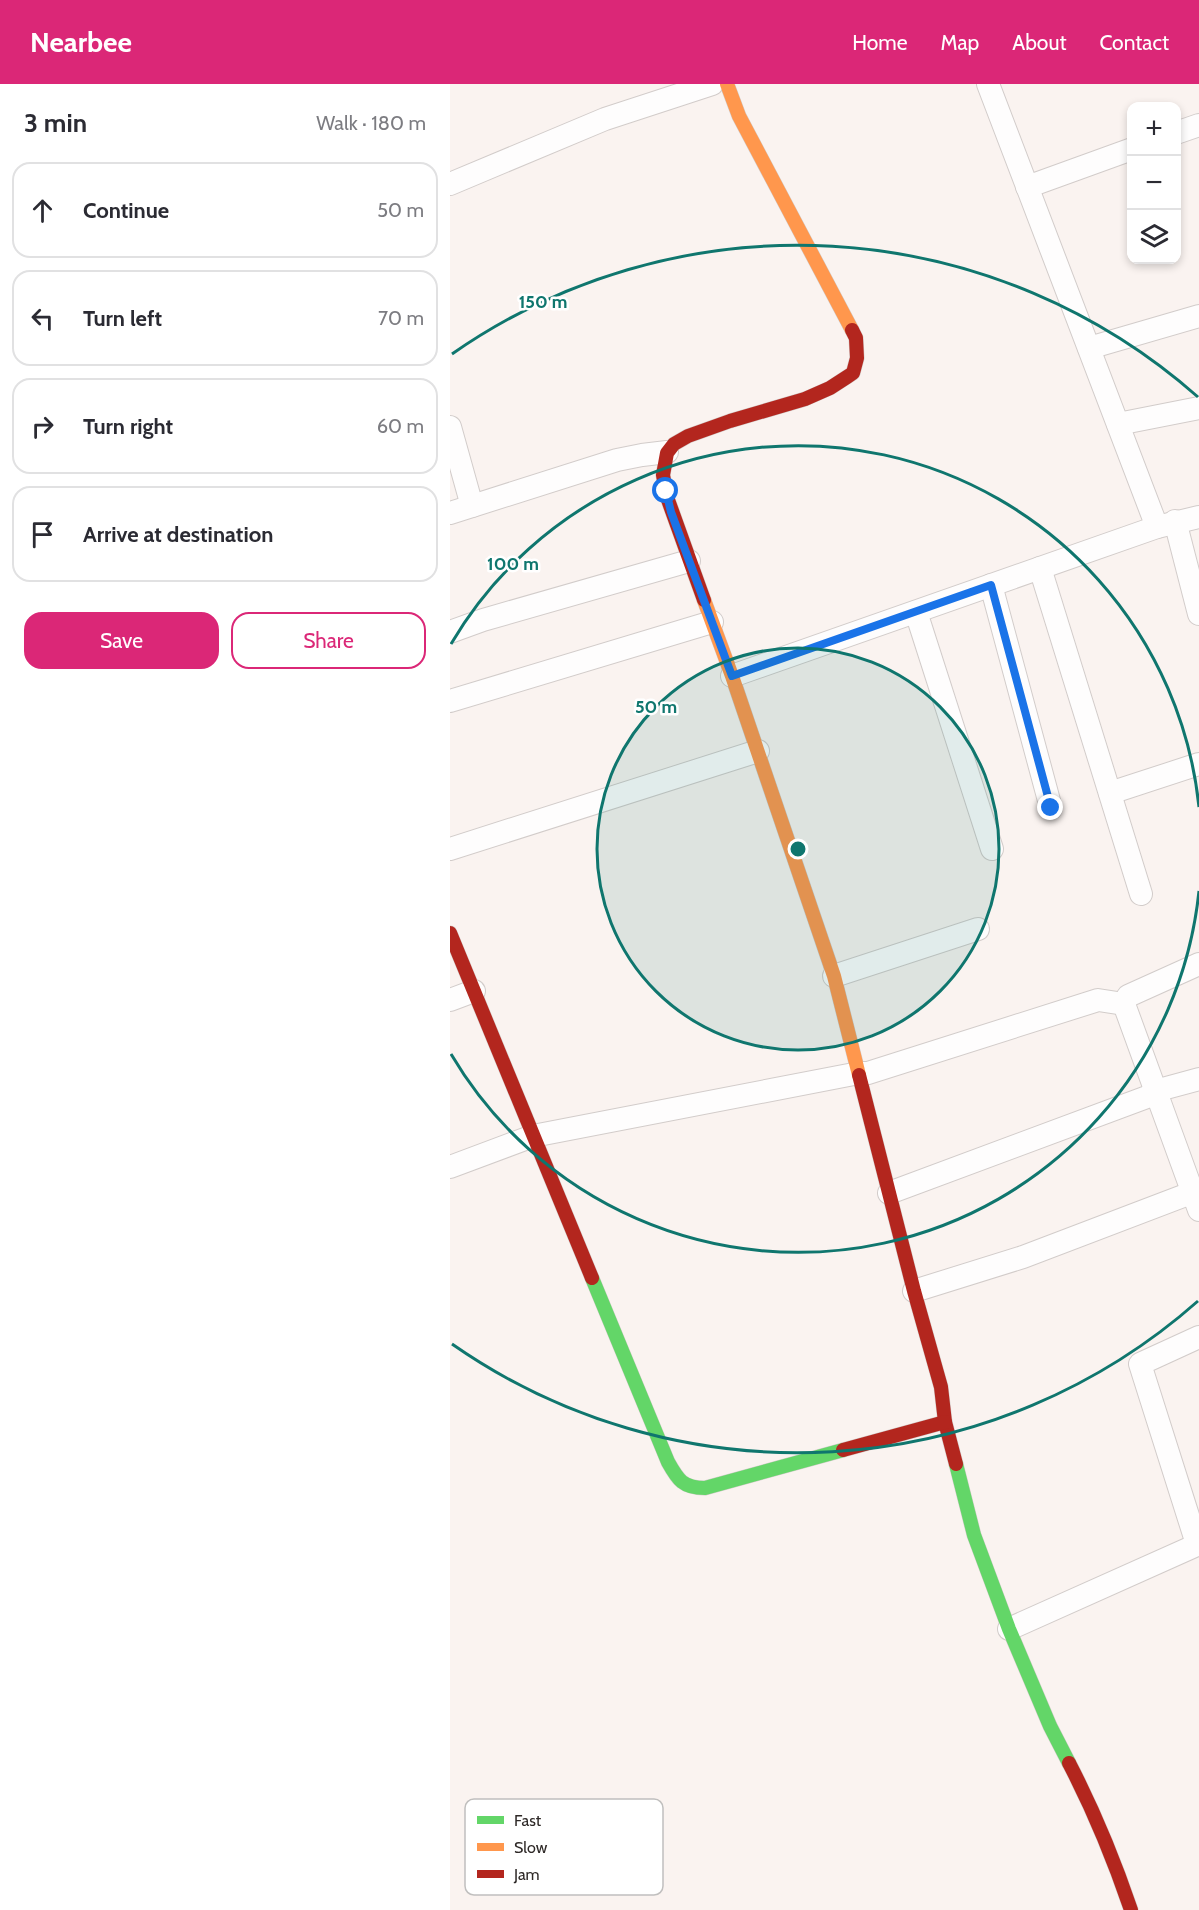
<!DOCTYPE html>
<meta charset="utf-8">
<style>
body{margin:0;font-family:Cabin,sans-serif;background:#f7f7f7;color:#2b2b33}
.controls{position:absolute;right:18px;top:18px;display:grid;overflow:hidden;border-radius:12px;box-shadow:0 3px 9px #0003}
.controls button{width:54px;height:54px;display:grid;place-items:center;padding:0;border:0;border-bottom:2px solid #e1e1e2;background:#fff;color:#2b2b33;font:30px sans-serif}
.stop{position:absolute;width:18px;height:18px;margin:-14px;border:4px solid #1a73e8;border-radius:50%;background:#fff}
.stop.end{background:#1a73e8;border-color:#fff;box-shadow:0 2px 6px #0008}
.list{margin:0;padding:0;list-style:none}
h2{display:flex;justify-content:space-between;align-items:center;height:78px;margin:0;padding:0 24px;font-size:26px}
h2 small{font-size:20px;font-weight:400;color:#7c7c81}
.list li{display:grid;grid-template-columns:39px 1fr auto;gap:18px;align-items:center;box-sizing:border-box;height:96px;margin:0 12px 12px;padding:0 12px;border:2px solid #e1e1e2;border-radius:18px}
.list b{display:block;font-size:22px;white-space:nowrap}
.list em{font-size:20px;font-style:normal;color:#7c7c81}
.actions{display:flex;gap:12px;padding:18px 24px}
.actions a{flex:1;padding:14px 0;border:2px solid #db2777;border-radius:18px;text-align:center;font-size:21px;color:#db2777}
.actions .main{background:#db2777;color:#fff}
.icon{flex:none;width:33px;height:33px;fill:none;stroke:currentColor;stroke-width:2;stroke-linecap:round;stroke-linejoin:round}
.map{position:relative;flex:none;width:749px;height:1826px;overflow:hidden}
header{display:flex;align-items:center;gap:36px;box-sizing:border-box;height:84px;padding:0 30px;background:#db2777;color:#fff}
header strong{font-size:28px}
nav{display:flex;gap:33px;margin-inline-start:auto;font-size:21px}
main{display:flex}
aside{flex:1;background:#fff}
.map>svg:first-child{display:block}
.lines{fill:none;stroke-linecap:round;stroke-linejoin:round}
.street-casing{stroke:#d2ccca;stroke-width:24}
.fast-casing{stroke:#d2ccca;stroke-width:15}
.slow-casing{stroke:#d2ccca;stroke-width:15}
.jam-casing{stroke:#d2ccca;stroke-width:15}
.street{stroke:#fefdfd;stroke-width:22}
.fast{stroke:#63d668;stroke-width:14}
.slow{stroke:#ff974d;stroke-width:14}
.jam{stroke:#b3261e;stroke-width:14}
.route{stroke:#1a73e8;stroke-width:8}
.ring{fill:none;stroke:#0f766e;stroke-width:3}
.key{fill:#fff;stroke:#c0bfbe;stroke-width:1.5}
.key-label{font-size:16px;fill:#2e2927}
.centre{fill:#0f766e;stroke:#fff;stroke-width:3}
.ring-label{font-size:18px;text-anchor:middle;font-weight:bold;fill:#0f766e;stroke:#fff;stroke-width:5;stroke-linejoin:round;paint-order:stroke}
</style>
<header>
<strong>Nearbee</strong>
<nav><a>Home</a><a>Map</a><a>About</a><a>Contact</a></nav>
</header>
<main>
<aside>
<h2>3 min<small>Walk · 180 m</small></h2>
<ul class="list">
<li><svg class="icon" aria-label="ahead" viewBox="0 0 24 24"><path d="M12 20V5M6 11l6-6 6 6"/></svg><div><b>Continue</b></div><em>50 m</em></li>
<li><svg class="icon" aria-label="left" viewBox="0 0 24 24"><path d="M17 20v-9H6M10 6l-5 5 5 5"/></svg><div><b>Turn left</b></div><em>70 m</em></li>
<li><svg class="icon" aria-label="right" viewBox="0 0 24 24"><path d="M7 20v-9h11M14 6l5 5-5 5"/></svg><div><b>Turn right</b></div><em>60 m</em></li>
<li><svg class="icon" aria-label="arrive" viewBox="0 0 24 24"><path d="M6 21V4h12l-3 4 3 4H6"/></svg><div><b>Arrive at destination</b></div></li>
</ul>
<div class="actions"><a class="main">Save</a><a>Share</a></div>
</aside>
<div class="map">
<svg width="749" height="1826" viewBox="0 0 749 1826">
<rect width="100%" height="100%" fill="#faf3f0"/>
<g class="lines">
<g class="street-casing">
<g id="street">
<polyline points="538,0 707,443"/>
<polyline points="726,49 749,41"/>
<polyline points="0,100 155,35 262,0"/>
<polyline points="577,103 682,65"/>
<polyline points="639,264 749,232"/>
<polyline points="668,340 749,324"/>
<polyline points="0,343 22,422"/>
<polyline points="0,429 167,376 192,371 217,368"/>
<polyline points="725,437 749,530"/>
<polyline points="590,484 691,810"/>
<polyline points="541,501 601,724"/>
<polyline points="466,528 542,765"/>
<polyline points="0,548 33,536 239,477"/>
<polyline points="282,592 707,443 749,433"/>
<polyline points="0,617 262,538"/>
<polyline points="660,709 749,680"/>
<polyline points="0,765 308,667"/>
<polyline points="749,880 678,912 674,920 749,1126"/>
<polyline points="384,892 528,845"/>
<polyline points="0,916 24,907"/>
<polyline points="0,1083 83,1052 409,989 418,989 648,916 674,920"/>
<polyline points="439,1109 697,1013 705,1007 749,995"/>
<polyline points="464,1207 573,1173 749,1106"/>
<polyline points="747,1460 690,1280 749,1253"/>
<polyline points="559,1545 749,1460"/>
</g>
</g>
<g class="fast-casing">
<g id="fast">
<path d="M142 1194 218 1378C228 1396 233 1404 255 1404L393 1366"/>
<polyline points="506,1380 524,1451 559,1545 600,1642 619,1679"/>
</g>
</g>
<g class="slow-casing">
<g id="slow">
<polyline points="277,0 289,32 402,246"/>
<polyline points="254,516 282,592 384,892 409,991"/>
</g>
</g>
<g class="jam-casing">
<g id="jam">
<polyline points="254,516 217,413 213,391 217,369 224,360 238,352 280,337 355,315 380,304 397,293 403,289 407,274 406,254 402,246"/>
<polyline points="0,849 142,1194"/>
<polyline points="409,991 464,1207 491,1303 495,1338 506,1380"/>
<polyline points="393,1366 495,1338"/>
<path d="M619 1679C644 1727 664 1776 681 1826"/>
</g>
</g>
<use href="#street" class="street"/>
<use href="#fast" class="fast"/>
<use href="#slow" class="slow"/>
<use href="#jam" class="jam"/>
</g>
<g class="lines">
<polyline class="route" points="216,407 221,428 282,592 541,501 601,724"/>
</g>
<circle cx="348" cy="765" r="201" fill="#0f766e" fill-opacity=".12"/>
<g class="ring">
<circle cx="348" cy="765" r="201"/>
<path d="M749 807A403 403 0 0 1 1 970M1 560A403 403 0 0 1 749 723"/>
<path d="M748 1217A604 604 0 0 1 2 1260M2 270A604 604 0 0 1 748 313"/>
</g>
<rect x="15" y="1715" width="198" height="96" rx="9" class="key"/>
<rect x="27" y="1732" width="27" height="8" fill="#63d668"/>
<rect x="27" y="1759" width="27" height="8" fill="#ff974d"/>
<rect x="27" y="1786" width="27" height="8" fill="#b3261e"/>
<g class="key-label">
<text x="64" y="1742">Fast</text>
<text x="64" y="1769">Slow</text>
<text x="64" y="1796">Jam</text>
</g>
<circle cx="348" cy="765" r="9" class="centre"/>
<g class="ring-label">
<text x="93" y="224">150 m</text>
<text x="63" y="486">100 m</text>
<text x="206" y="629">50 m</text>
</g>
</svg>
<div class="controls">
<button>+</button>
<button>−</button>
<button><svg class="icon" aria-label="layers" viewBox="0 0 24 24"><path d="M12 4l9 5-9 5-9-5zM3 14l9 5 9-5"/></svg></button>
</div>
<div class="stop" style="left:216px;top:407px"></div>
<div class="stop end" style="left:601px;top:724px"></div>
</div>
</main>
